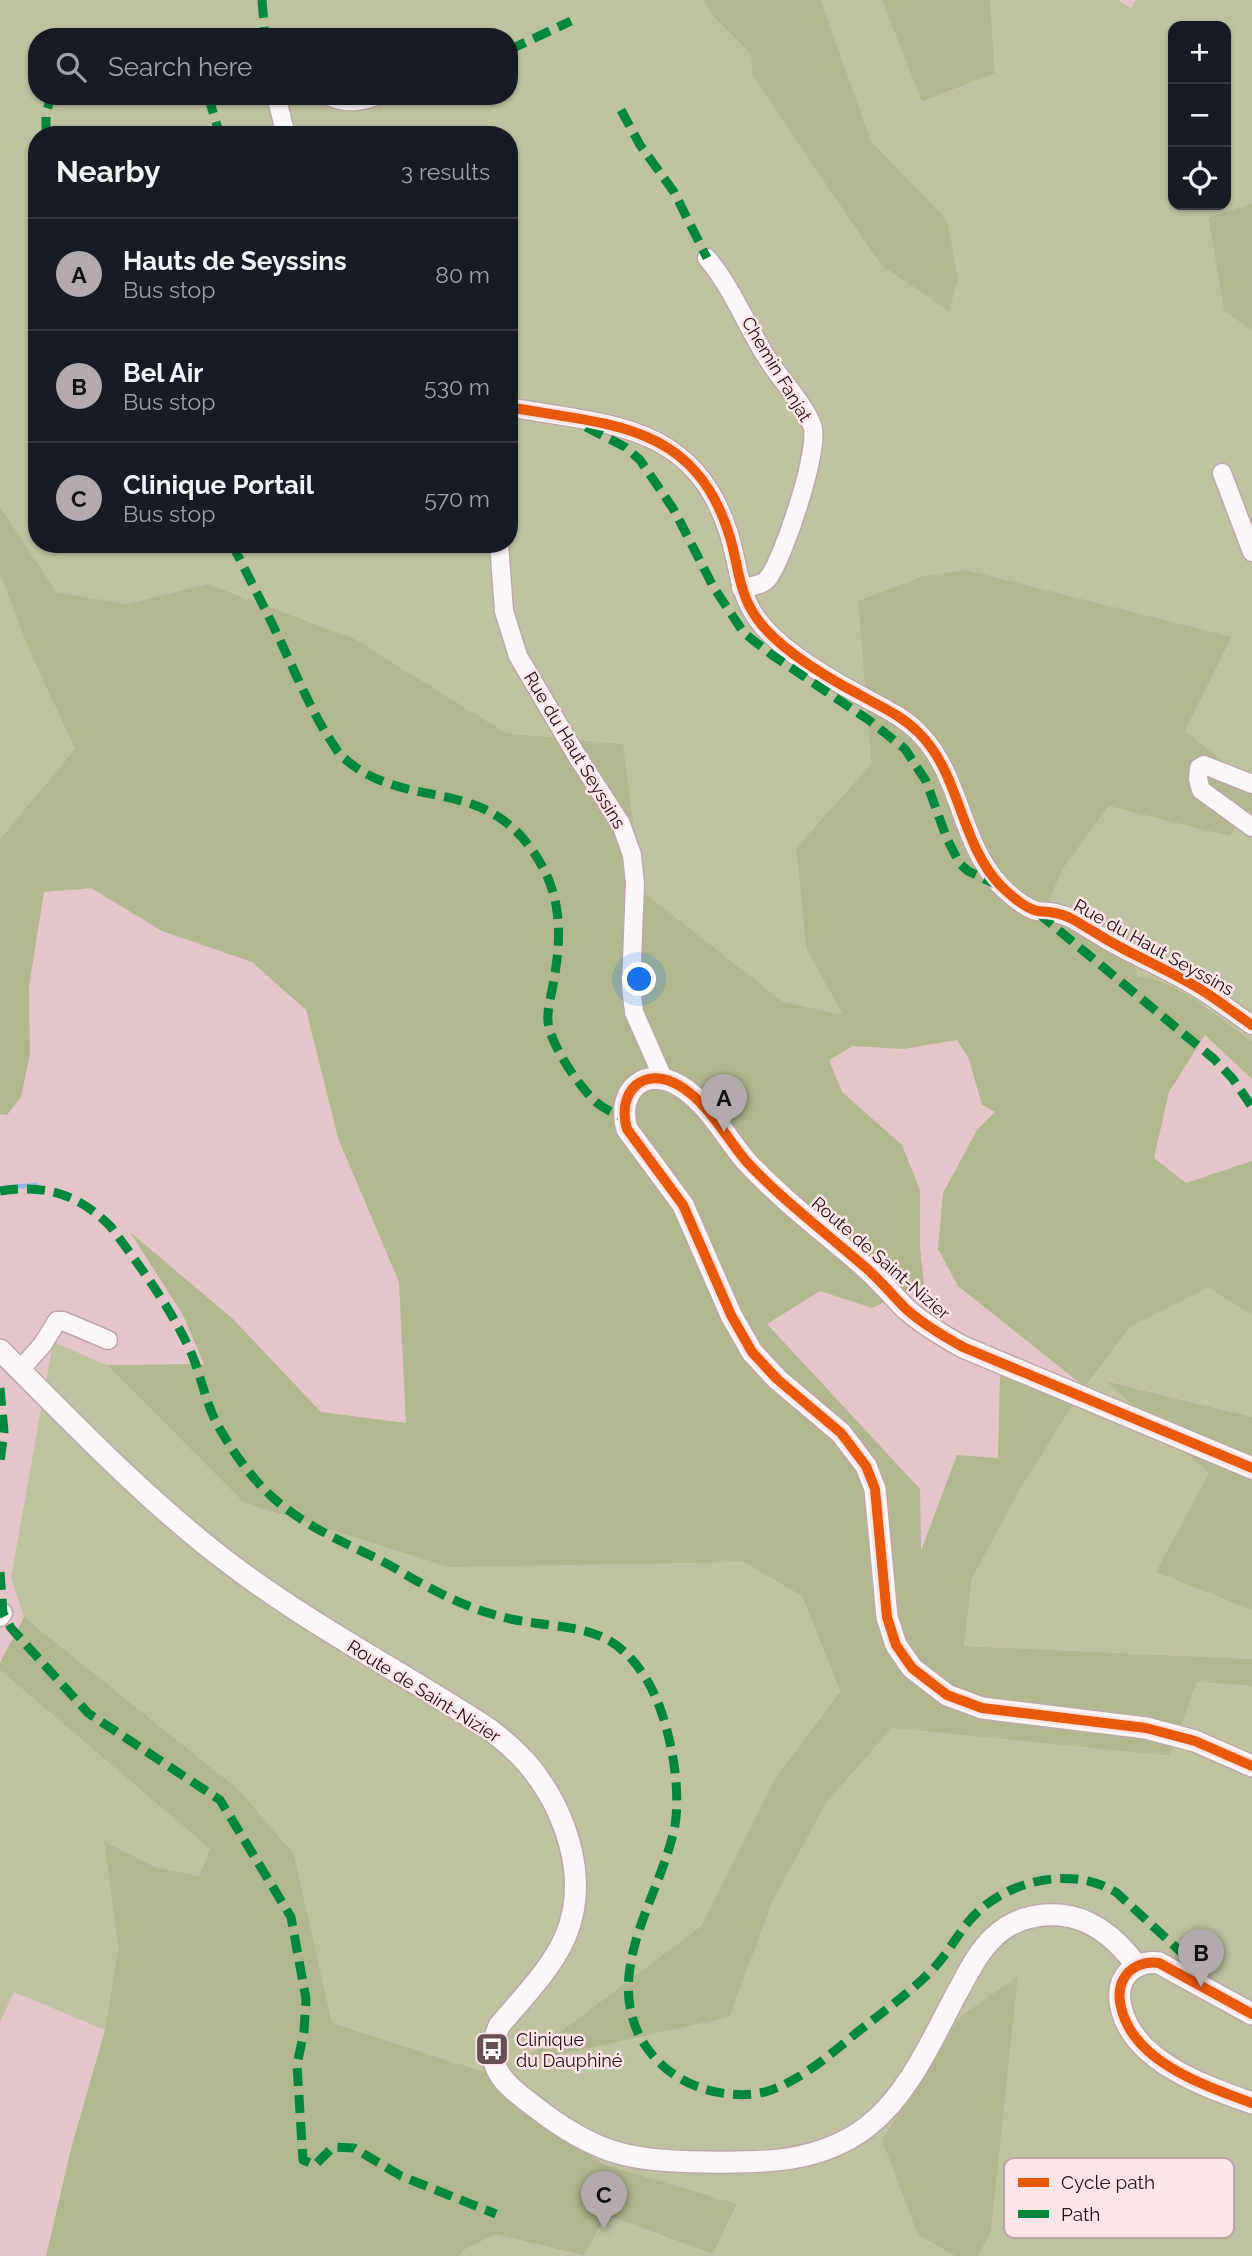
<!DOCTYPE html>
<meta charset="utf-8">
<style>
body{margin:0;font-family:Raleway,sans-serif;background:#20242c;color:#f1f3f6}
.controls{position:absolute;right:21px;top:21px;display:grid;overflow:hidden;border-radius:14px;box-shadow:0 2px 5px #0004}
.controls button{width:63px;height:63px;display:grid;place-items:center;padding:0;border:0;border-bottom:2px solid #363941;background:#171b24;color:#f1f3f6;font:35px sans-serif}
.you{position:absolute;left:640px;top:980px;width:24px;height:24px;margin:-18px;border:5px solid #fff;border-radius:50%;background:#1a73e8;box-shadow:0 0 0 10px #1a73e833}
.badge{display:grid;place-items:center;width:46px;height:46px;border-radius:50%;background:#b3aaad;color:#111;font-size:23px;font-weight:700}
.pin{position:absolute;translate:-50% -58px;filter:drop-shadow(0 2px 4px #0008)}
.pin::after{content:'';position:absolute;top:37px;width:24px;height:21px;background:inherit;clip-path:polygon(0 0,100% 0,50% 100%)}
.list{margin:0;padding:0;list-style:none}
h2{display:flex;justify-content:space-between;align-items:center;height:91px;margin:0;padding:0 28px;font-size:30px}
h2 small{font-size:23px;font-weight:400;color:#9ea1a6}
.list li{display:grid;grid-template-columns:46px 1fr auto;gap:21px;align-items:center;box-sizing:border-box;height:112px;padding:0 28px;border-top:2px solid #363941}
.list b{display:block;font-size:26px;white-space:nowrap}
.list p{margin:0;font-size:23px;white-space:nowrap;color:#9ea1a6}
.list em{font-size:23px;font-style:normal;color:#9ea1a6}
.icon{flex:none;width:38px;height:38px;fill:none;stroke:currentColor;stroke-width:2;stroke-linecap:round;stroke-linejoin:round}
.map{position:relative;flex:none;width:1252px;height:2256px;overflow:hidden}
.search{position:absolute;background:#171b24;box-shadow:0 2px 5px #0004;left:28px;top:28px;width:490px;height:77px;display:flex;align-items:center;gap:18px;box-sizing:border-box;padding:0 24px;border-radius:28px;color:#9ea1a6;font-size:26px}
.panel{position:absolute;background:#171b24;box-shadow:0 2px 5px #0004;left:28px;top:126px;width:490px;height:427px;border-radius:28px}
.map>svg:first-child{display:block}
.green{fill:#bfc2a0;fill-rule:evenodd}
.forest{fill:#b1b78e}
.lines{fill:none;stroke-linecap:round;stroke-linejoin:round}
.stream{stroke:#96bae7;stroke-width:4.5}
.minor-casing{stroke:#bea7aa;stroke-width:21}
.major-casing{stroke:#bea7aa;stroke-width:24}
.minor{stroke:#fbf6f7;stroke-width:18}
.major{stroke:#fbf6f7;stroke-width:21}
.quiet{stroke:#00873e;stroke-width:9;stroke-dasharray:18 9;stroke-linecap:butt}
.cycleway-casing{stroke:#fce4e7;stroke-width:15}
.cycleway{stroke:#e8590c;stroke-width:10}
.labels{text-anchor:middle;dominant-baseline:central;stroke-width:5;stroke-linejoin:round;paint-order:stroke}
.street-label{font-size:18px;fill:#231013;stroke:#fce4e7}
.poi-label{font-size:18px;fill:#231013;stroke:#fce4e7;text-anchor:start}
.key{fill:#fce4e7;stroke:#bba4a7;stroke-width:2}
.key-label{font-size:19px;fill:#231013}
</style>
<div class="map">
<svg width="1252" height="2256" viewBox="0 0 1252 2256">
<rect width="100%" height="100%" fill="#e4c6ca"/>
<g class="green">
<path d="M0 0H702L714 17 751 54 752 75 880 264 947 220 871 141 821 0H882L923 102 995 73 990 0H1118L1131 8 1136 0H1252V203L1208 219 1224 311 1252 331V784L1185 731 1232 638 858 601 871 764 796 848 806 948 844 1016 783 1002 709 947 642 891 622 744 506 733 355 639 208 584 128 604 55 592 0 507ZM1173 26H1226V205H1173ZM37 37H509V96H37ZM37 135H509V544H37Z"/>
<polygon points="0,574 29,650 75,749 0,839"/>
<polygon points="1109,806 1229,836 1252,810 1252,1042 1207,1007 1137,977 1048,904 1062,870"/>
<polygon points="1208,1288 1252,1315 1252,1417 1108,1381 1209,1473 1157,1572 1252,1610 1252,1659 964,1646 972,1578 980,1560 1020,1488 1074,1403 1129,1328"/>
<polygon points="53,1342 107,1365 243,1502 735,1563 743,1562 802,1596 840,1693 774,1780 701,1926 519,2062 773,1900 827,1802 892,1728 1170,1756 1197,1682 1252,1686 1252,2256 978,2256 991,2232 1018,1976 918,2235 955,2256 584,2256 606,2215 713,2254 737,2205 602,2164 504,2078 332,2023 294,1854 239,1790 24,1617 11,1578"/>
<polygon points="0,1670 210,1849 199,1876 155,1867 104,1841 118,1947 105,2030 14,1992 0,2022"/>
<polygon points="496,2234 582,2256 459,2256 464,2250"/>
</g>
<g class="forest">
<polygon points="702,0 821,0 871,141 947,220 958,279 949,311 880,264 752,75 751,54 714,17"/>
<polygon points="882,0 990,0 995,73 922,102"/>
<polygon points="1252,203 1252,331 1224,311 1208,218"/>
<path d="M0 507 56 592 128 604 208 584 355 639 506 733 623 744 642 891 783 1002 843 1015 806 948 796 848 871 764 858 601 924 576 966 570 1232 637 1185 731 1252 784V810L1229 836 1109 806 1062 870 1048 904 1130 936 1137 977C1171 976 1225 1021 1252 1042V1079L1205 1035 1169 1092 1154 1158 1186 1183 1252 1161V1315L1208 1288 1129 1328 1085 1387 958 1286 938 1249 943 1193 977 1130 995 1112 982 1105 969 1059 957 1040 903 1049 853 1046 829 1060 842 1092 902 1145 920 1190V1248L924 1284 872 1308 820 1291 767 1324 920 1489 921 1551 957 1455 998 1458 1000 1375 1074 1403 1020 1489 972 1578 964 1646 1252 1659V1686L1197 1682 1170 1756 892 1728 827 1802 773 1900 729 2017 517 2064 701 1926 774 1780 840 1692 802 1596 743 1562 449 1567 243 1502 107 1365 204 1364 183 1315 130 1232 233 1319 321 1412 406 1423 399 1282 338 1138 306 1010 252 962 162 931 91 888 44 892 29 986 30 1054 21 1097 7 1115 0 1114V839L75 749 29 650 0 574Z"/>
<polygon points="1106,1381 1252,1417 1252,1610 1156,1572 1209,1473"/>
<polygon points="24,1617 239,1790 294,1854 332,2023 504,2078 602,2164 737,2204 713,2254 606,2215 584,2256 496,2234 464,2250 459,2256 46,2256 71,2149 105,2030 118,1947 104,1841 155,1867 199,1876 210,1849 0,1670 0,1663"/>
<polygon points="1018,1976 991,2232 978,2256 955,2256 918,2235 882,2140 960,2017"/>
</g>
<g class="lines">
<polyline class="stream" points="0,1188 36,1185"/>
<g class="minor-casing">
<g id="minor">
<polyline points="276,96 286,135"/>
<path d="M329 96C346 104 359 102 377 96"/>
<path d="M707 258C733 289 746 325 767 358 779 378 805 405 812 425 821 447 784 556 769 577 763 586 751 586 741 588"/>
<path d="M509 407C605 425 692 421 728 531 739 563 737 592 758 620 780 650 828 678 860 695 881 707 901 715 918 732 961 774 959 841 1000 885 1008 893 1023 906 1034 910 1038 912 1044 911 1049 912 1058 913 1067 916 1074 920 1090 929 1104 939 1120 947 1146 961 1174 973 1200 989 1218 1000 1234 1013 1252 1025"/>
<polyline points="1222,473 1252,552"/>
<polyline points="499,544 504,611 518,656 577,756 621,824 632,855 635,883 631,987 634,1012 663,1078"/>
<polyline points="1252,784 1204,765 1199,768 1198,779 1201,790 1252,827"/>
<polyline points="20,1370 43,1344 57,1321 63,1321 108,1340"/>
<polyline points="0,1617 3,1613"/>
</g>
</g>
<g class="major-casing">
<g id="major">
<path d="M0 1350C72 1422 144 1498 225 1560 308 1624 402 1672 489 1729 502 1739 514 1749 525 1761 565 1807 590 1877 566 1935 552 1969 522 1998 499 2026 482 2068 504 2083 535 2107 597 2155 630 2161 707 2162 763 2163 821 2163 868 2126 910 2093 933 2037 958 1991 968 1973 978 1952 993 1938 1011 1920 1035 1913 1060 1915 1093 1918 1118 1940 1137 1966"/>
<path d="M1252 1468 963 1347C943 1336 923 1324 906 1309 892 1295 880 1280 865 1267 825 1232 782 1200 746 1161 725 1136 708 1103 680 1086 644 1064 616 1092 627 1129L683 1205 731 1315 752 1352 777 1379 841 1433 866 1466 875 1489 887 1617 896 1645 912 1668 947 1695 982 1708 1146 1728 1195 1741 1252 1766"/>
<path d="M1252 2014 1159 1963C1145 1961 1130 1966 1123 1980 1119 1988 1119 1999 1121 2007 1133 2062 1205 2086 1252 2103"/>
</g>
</g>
<use href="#minor" class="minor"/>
<use href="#major" class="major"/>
<g class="quiet">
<polyline points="262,0 265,37"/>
<polyline points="509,50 571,21"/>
<polyline points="208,96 220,135"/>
<polyline points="621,110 640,145 674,192 707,258"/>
<polyline points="46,135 46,114 51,96"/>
<polyline points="586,427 625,447 640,460 674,510 714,588 744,633 772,655 870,721 905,749 926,781 947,839 960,864 968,871 995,884"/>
<path d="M232 544C247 574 263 604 277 634 294 669 308 705 329 738 334 745 338 754 345 759 410 815 489 770 542 866 562 902 561 940 554 979 552 993 547 1008 548 1021 549 1043 580 1088 596 1102 604 1109 614 1113 624 1118"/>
<polyline points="1038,913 1214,1059 1233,1079 1252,1107"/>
<path d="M0 1191C45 1184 79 1194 111 1227 139 1265 169 1305 189 1348 200 1371 204 1397 215 1420 229 1447 249 1475 270 1495 302 1525 341 1541 380 1560 397 1569 414 1580 432 1589 456 1602 483 1613 511 1619 567 1631 609 1620 645 1677 668 1712 682 1784 675 1825 662 1894 604 1966 640 2037 652 2059 672 2077 696 2086 718 2095 749 2098 771 2090 808 2077 839 2046 869 2023 892 2005 914 1989 934 1968 948 1953 957 1935 970 1920 1003 1881 1072 1864 1117 1893L1207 1976"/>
<polyline points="0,1388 4,1432 0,1462"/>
<polyline points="0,1572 3,1613 11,1628 88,1713 220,1800 291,1917 306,1999 304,2031 297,2065 303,2160 315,2165 333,2147 354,2148 401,2176 496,2214"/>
</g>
<g class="cycleway-casing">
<g id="cycleway">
<path d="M509 407C605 425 692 421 728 531 739 563 737 592 758 620 780 650 828 678 860 695 881 707 901 715 918 732 961 774 959 841 1000 885 1008 893 1023 906 1034 910 1038 912 1044 911 1049 912 1058 913 1067 916 1074 920 1090 929 1104 939 1120 947 1146 961 1174 973 1200 989 1218 1000 1234 1013 1252 1025"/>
<path d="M1252 1468 963 1347C943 1336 923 1324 906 1309 892 1295 880 1280 865 1267 825 1232 782 1200 746 1161 725 1136 708 1103 680 1086 644 1064 616 1092 627 1129L683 1205 731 1315 752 1352 777 1379 841 1433 866 1466 875 1489 887 1617 896 1645 912 1668 947 1695 982 1708 1146 1728 1195 1741 1252 1766"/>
<path d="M1252 2014 1159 1963C1145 1961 1130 1966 1123 1980 1119 1988 1119 1999 1121 2007 1133 2062 1205 2086 1252 2103"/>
</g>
</g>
<use href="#cycleway" class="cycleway"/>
</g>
<defs>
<g id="bus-square" transform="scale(1.75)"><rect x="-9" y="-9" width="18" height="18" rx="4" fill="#675053" stroke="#fce4e7"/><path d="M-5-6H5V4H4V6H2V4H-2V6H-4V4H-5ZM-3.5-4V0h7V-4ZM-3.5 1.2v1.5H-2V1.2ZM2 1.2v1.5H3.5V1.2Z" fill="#fff"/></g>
</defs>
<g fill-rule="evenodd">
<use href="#bus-square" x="492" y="2049"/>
</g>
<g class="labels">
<g class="street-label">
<text transform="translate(777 369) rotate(59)">Chemin Fanjat</text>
<text transform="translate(575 750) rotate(59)">Rue du Haut Seyssins</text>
<text transform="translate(1154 947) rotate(29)">Rue du Haut Seyssins</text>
<text transform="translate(881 1258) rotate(41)">Route de Saint-Nizier</text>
<text transform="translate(424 1691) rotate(32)">Route de Saint-Nizier</text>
</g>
<g class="poi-label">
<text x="516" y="2039">Clinique<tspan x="516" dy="21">du Dauphiné</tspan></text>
</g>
</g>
<rect x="1004" y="2158" width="230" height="80" rx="10" class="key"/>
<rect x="1018" y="2178" width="31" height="9" fill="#e8590c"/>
<rect x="1018" y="2210" width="31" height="8" fill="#00873e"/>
<g class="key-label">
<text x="1061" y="2189">Cycle path</text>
<text x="1061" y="2221">Path</text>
</g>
</svg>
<div class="controls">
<button>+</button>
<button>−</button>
<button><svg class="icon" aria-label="locate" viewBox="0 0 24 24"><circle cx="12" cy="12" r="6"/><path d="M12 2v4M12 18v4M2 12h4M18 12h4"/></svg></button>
</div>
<div class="you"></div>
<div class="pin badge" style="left:724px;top:1132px">A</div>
<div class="pin badge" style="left:1201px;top:1987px">B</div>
<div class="pin badge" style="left:604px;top:2229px">C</div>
<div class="search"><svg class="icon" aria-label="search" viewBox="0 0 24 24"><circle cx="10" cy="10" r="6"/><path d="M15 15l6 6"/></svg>Search here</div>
<section class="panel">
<h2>Nearby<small>3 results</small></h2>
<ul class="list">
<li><span class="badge">A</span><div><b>Hauts de Seyssins</b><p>Bus stop</p></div><em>80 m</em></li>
<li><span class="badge">B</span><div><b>Bel Air</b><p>Bus stop</p></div><em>530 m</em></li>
<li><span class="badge">C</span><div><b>Clinique Portail</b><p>Bus stop</p></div><em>570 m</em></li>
</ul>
</section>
</div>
